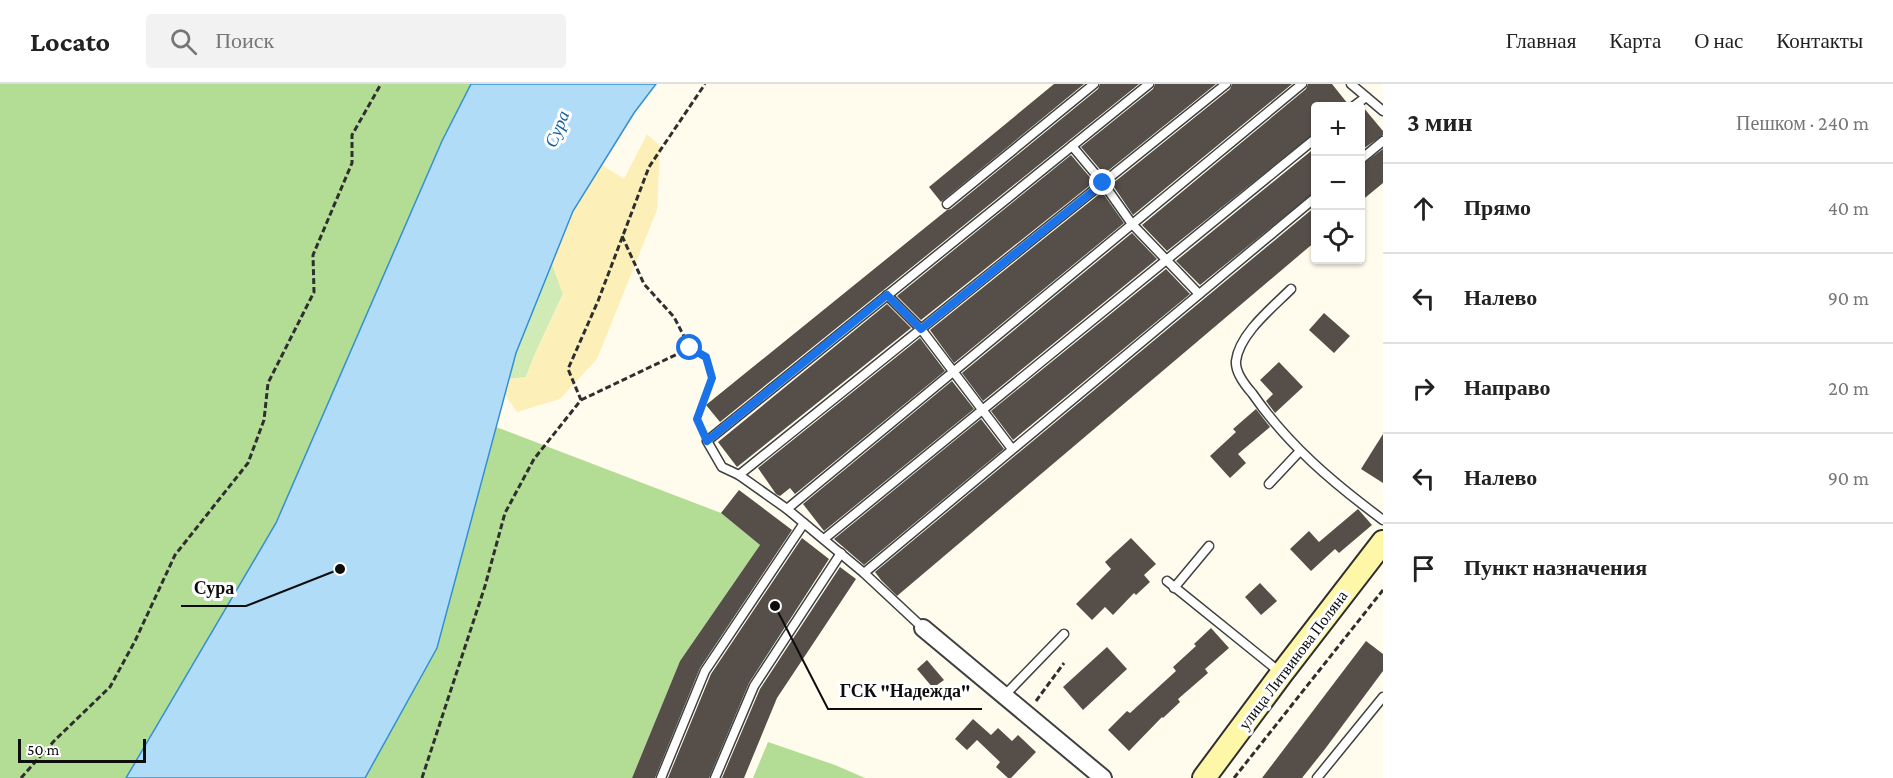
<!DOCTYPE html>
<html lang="ru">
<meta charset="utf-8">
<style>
body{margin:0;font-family:"Crimson Pro",serif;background:#f2f2f2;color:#222}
.controls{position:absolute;right:18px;top:18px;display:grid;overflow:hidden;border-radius:6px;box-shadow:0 2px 4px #0004}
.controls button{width:54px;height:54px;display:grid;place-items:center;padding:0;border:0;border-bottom:2px solid #e0e0e0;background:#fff;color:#222;font:30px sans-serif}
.scale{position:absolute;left:18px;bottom:15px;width:128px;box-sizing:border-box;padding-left:6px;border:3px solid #0d0d0d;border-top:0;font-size:16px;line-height:21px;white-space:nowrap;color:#0d0d0d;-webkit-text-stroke:4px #fff;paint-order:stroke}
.stop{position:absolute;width:18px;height:18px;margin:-14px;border:4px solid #1a73e8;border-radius:50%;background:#fff}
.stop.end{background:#1a73e8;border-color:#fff;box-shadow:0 2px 6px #0008}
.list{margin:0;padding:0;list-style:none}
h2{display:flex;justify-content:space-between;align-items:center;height:78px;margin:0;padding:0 24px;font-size:26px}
h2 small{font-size:20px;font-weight:400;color:#767676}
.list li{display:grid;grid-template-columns:39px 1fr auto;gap:18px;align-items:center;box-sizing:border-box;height:90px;padding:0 24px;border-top:2px solid #e0e0e0}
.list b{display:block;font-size:22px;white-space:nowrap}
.list em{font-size:20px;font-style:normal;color:#767676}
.icon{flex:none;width:33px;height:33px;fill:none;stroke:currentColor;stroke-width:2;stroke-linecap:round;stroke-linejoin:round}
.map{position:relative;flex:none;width:1383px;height:694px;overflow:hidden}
header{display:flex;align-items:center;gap:36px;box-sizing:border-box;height:84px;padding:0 30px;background:#fff;border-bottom:2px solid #e0e0e0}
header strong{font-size:28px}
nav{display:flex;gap:33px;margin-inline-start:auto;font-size:21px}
.search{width:420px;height:54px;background:#f2f2f2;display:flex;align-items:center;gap:15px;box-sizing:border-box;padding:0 21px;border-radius:6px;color:#767676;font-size:22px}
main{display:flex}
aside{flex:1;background:#fff}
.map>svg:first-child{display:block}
.green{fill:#d0ebb6}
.forest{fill:#b3dc94}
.sand{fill:#fdefb8}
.water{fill:#b0dcf8;stroke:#3490d2;stroke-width:1.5}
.building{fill:#564e49}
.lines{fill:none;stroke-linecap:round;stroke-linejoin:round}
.service-casing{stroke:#404040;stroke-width:11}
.minor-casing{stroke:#404040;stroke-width:20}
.secondary-casing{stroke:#2f2f2f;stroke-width:26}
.path{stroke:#2f2f2f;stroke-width:3;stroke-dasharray:6 3;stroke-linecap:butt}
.service{stroke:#fff;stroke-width:8}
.minor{stroke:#fff;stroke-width:16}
.secondary{stroke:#fff7a8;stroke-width:22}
.route{stroke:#1a73e8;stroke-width:8}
.labels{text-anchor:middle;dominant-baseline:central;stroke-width:6;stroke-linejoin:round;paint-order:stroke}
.street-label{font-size:16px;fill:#0d0d0d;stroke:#fff}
.water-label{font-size:18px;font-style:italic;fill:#1261a3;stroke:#fff}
.leader{fill:none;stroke:#0d0d0d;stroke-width:2}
.callout-dot{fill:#0d0d0d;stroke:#fff;stroke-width:2}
.callout-label{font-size:18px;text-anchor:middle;font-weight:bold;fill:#0d0d0d;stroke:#fff;stroke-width:6;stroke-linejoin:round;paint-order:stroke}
</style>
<header>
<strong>Locato</strong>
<div class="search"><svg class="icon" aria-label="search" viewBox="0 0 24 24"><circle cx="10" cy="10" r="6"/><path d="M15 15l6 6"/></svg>Поиск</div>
<nav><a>Главная</a><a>Карта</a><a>О нас</a><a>Контакты</a></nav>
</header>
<main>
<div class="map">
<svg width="1383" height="694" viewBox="0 0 1383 694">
<rect width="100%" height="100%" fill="#fffced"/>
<polygon class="green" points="552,179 563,210 534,272 526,293 509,295 516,269"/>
<g class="forest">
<polygon points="0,0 471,0 442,57 276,439 126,694 0,694"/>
<polygon points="496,343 721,429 760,461 680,577 632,694 365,694 437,564"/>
<polygon points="768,658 835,681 865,694 753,694"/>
</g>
<polygon class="sand" points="647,50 660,62 657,126 597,275 560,315 517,328 505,311 509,295 526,293 534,272 563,211 552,179 573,127 602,81 624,95"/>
<polygon class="water" points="471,0 656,0 634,29 573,127 516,269 437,564 365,694 126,694 276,439 442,57"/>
<g class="building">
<polygon points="1054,0 1084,0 941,118 929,103"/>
<polygon points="1100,0 1139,0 720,338 706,321 947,126 951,125 1098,5"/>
<polygon points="1155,0 1216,0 1104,90 1081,63 1153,5"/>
<polygon points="1232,0 1292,0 1133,131 1112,100 1230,5"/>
<polygon points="1308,0 1332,0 1348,20 1348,22 1316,22 1316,48 1167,167 1142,141 1306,5"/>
<polygon points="1363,23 1383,47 1383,51 1360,67 1360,25"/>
<polygon points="1316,63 1316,107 1200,201 1176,177"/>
<polygon points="1383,65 1383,99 1360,118 1360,82"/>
<polygon points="1071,71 1094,98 921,236 897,212"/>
<polygon points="1102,108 1124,139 954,279 930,246"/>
<polygon points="1316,122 1316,157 897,512 881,496 875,488"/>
<polygon points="1132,149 1157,175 983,317 962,289"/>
<polygon points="1166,185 1190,210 1013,356 991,327"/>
<polygon points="887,220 911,244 737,383 718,358"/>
<polygon points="1324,229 1350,252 1334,269 1309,246"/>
<polygon points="920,254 945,287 795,410 790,404 780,412 776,410 758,384"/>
<polygon points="1279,278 1303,303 1275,329 1266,317 1273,310 1260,296"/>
<polygon points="952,297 974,325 824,447 803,420"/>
<polygon points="1256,325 1270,343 1238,370 1246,379 1230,394 1210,372 1236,348 1233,345"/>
<polygon points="981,335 1004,365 864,481 834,455"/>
<polygon points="1383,350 1383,399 1361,385"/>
<polygon points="739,406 792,446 700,584 655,694 632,694 680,577 760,461 721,429"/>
<polygon points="1358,425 1372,441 1339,469 1335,465 1311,487 1290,465 1309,447 1319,458"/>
<polygon points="802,454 829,475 749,599 709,694 668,694 711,590"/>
<polygon points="1131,454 1156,480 1144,491 1150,498 1136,511 1134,509 1113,531 1105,523 1092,536 1076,520 1111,485 1105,478"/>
<polygon points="840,483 856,495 777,614 744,694 722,694 760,605"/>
<polygon points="1260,499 1277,517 1261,531 1245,513"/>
<polygon points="1211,544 1229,564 1205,585 1208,589 1178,615 1180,618 1163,634 1162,633 1129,667 1108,646 1127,627 1130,629 1176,587 1173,583 1196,562 1194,560"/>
<polygon points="1366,557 1383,570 1383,587 1325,665 1302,694 1262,694"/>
<polygon points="1107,563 1127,585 1083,626 1063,603"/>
<polygon points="927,576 944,596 933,604 917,585"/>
<polygon points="973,635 991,651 998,644 1012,657 1018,651 1036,668 1011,694 1008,694 996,683 1000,678 977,656 967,666 955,655"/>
</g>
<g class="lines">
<g class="service-casing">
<g id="service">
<polyline points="1351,0 1383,27"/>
<polyline points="1354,22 1366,13"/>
<polyline points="1072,62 1103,99 1132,140 1199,210"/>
<polyline points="1360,76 1383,57"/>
<polyline points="947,120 1094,0"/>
<path d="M1291 205C1273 223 1239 250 1236 277 1235 288 1245 301 1252 309 1288 361 1332 398 1383 436"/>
<polyline points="887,211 921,245 1012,365"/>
<polyline points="739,391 1226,0"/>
<polyline points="1269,400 1299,368"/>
<polyline points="787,425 1302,0"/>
<polyline points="824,455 1316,54"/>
<polyline points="864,489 1316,113"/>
<polyline points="1167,497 1281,589"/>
<polyline points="1174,504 1209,462"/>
<polyline points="923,544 864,489 787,425 739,391 722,383 707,357 1149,0"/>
<polyline points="1004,612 1064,550"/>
<polyline points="661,694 705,587 804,439"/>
<polyline points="715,694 754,602 841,469"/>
<polyline points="1317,694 1383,613"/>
</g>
</g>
<g class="minor-casing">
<polyline id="minor" points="923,544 1103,694"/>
</g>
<g class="secondary-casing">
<polyline id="secondary" points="1204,694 1282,589 1383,458"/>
</g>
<g class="path">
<polyline points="622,152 644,200 674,233 690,264"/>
<polyline points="581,316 690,264 706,273 712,294 697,335 703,347"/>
<polyline points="1036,617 1064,579"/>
<polyline points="21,694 54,657 110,603 135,557 175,471 248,379 264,336 268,299 314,208 313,171 352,79 352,51 381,0"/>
<polyline points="422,694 485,502 505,429 534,375 581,316 568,285 598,217 649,83 705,0"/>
<polyline points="1234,694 1383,506"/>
</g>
<use href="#service" class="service"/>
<use href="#minor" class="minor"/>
<use href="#secondary" class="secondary"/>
</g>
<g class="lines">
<polyline class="route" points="690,264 706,273 712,294 697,335 707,357 887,211 921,245 1103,99"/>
</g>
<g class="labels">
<g class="street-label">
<text transform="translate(1293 576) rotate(-53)">улица Литвинова Поляна</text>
</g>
<g class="water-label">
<text transform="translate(557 45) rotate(-68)">Сура</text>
</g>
</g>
<path class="leader" d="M340 485L246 522H181M775 522L828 625H982"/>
<g class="callout-dot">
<circle cx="340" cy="485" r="6"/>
<circle cx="775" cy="522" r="6"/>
</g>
<g class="callout-label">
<text x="214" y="510">Сура</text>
<text x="905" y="613">ГСК "Надежда"</text>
</g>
</svg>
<div class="controls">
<button>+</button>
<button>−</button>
<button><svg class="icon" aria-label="locate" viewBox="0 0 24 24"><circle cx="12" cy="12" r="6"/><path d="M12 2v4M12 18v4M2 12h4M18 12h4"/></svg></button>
</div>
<div class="scale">50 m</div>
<div class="stop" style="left:690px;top:264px"></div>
<div class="stop end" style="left:1103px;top:99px"></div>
</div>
<aside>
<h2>3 мин<small>Пешком · 240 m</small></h2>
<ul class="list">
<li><svg class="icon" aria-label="ahead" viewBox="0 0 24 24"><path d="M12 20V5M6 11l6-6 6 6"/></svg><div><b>Прямо</b></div><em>40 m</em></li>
<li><svg class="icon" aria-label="left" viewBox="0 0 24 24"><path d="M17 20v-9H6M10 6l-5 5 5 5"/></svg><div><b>Налево</b></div><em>90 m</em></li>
<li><svg class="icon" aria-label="right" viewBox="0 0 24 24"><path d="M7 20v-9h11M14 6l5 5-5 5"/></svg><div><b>Направо</b></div><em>20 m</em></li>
<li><svg class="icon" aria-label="left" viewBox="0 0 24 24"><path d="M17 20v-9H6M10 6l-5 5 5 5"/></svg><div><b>Налево</b></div><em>90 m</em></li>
<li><svg class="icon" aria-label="arrive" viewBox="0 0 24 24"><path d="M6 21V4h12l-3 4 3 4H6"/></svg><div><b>Пункт назначения</b></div></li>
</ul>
</aside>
</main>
